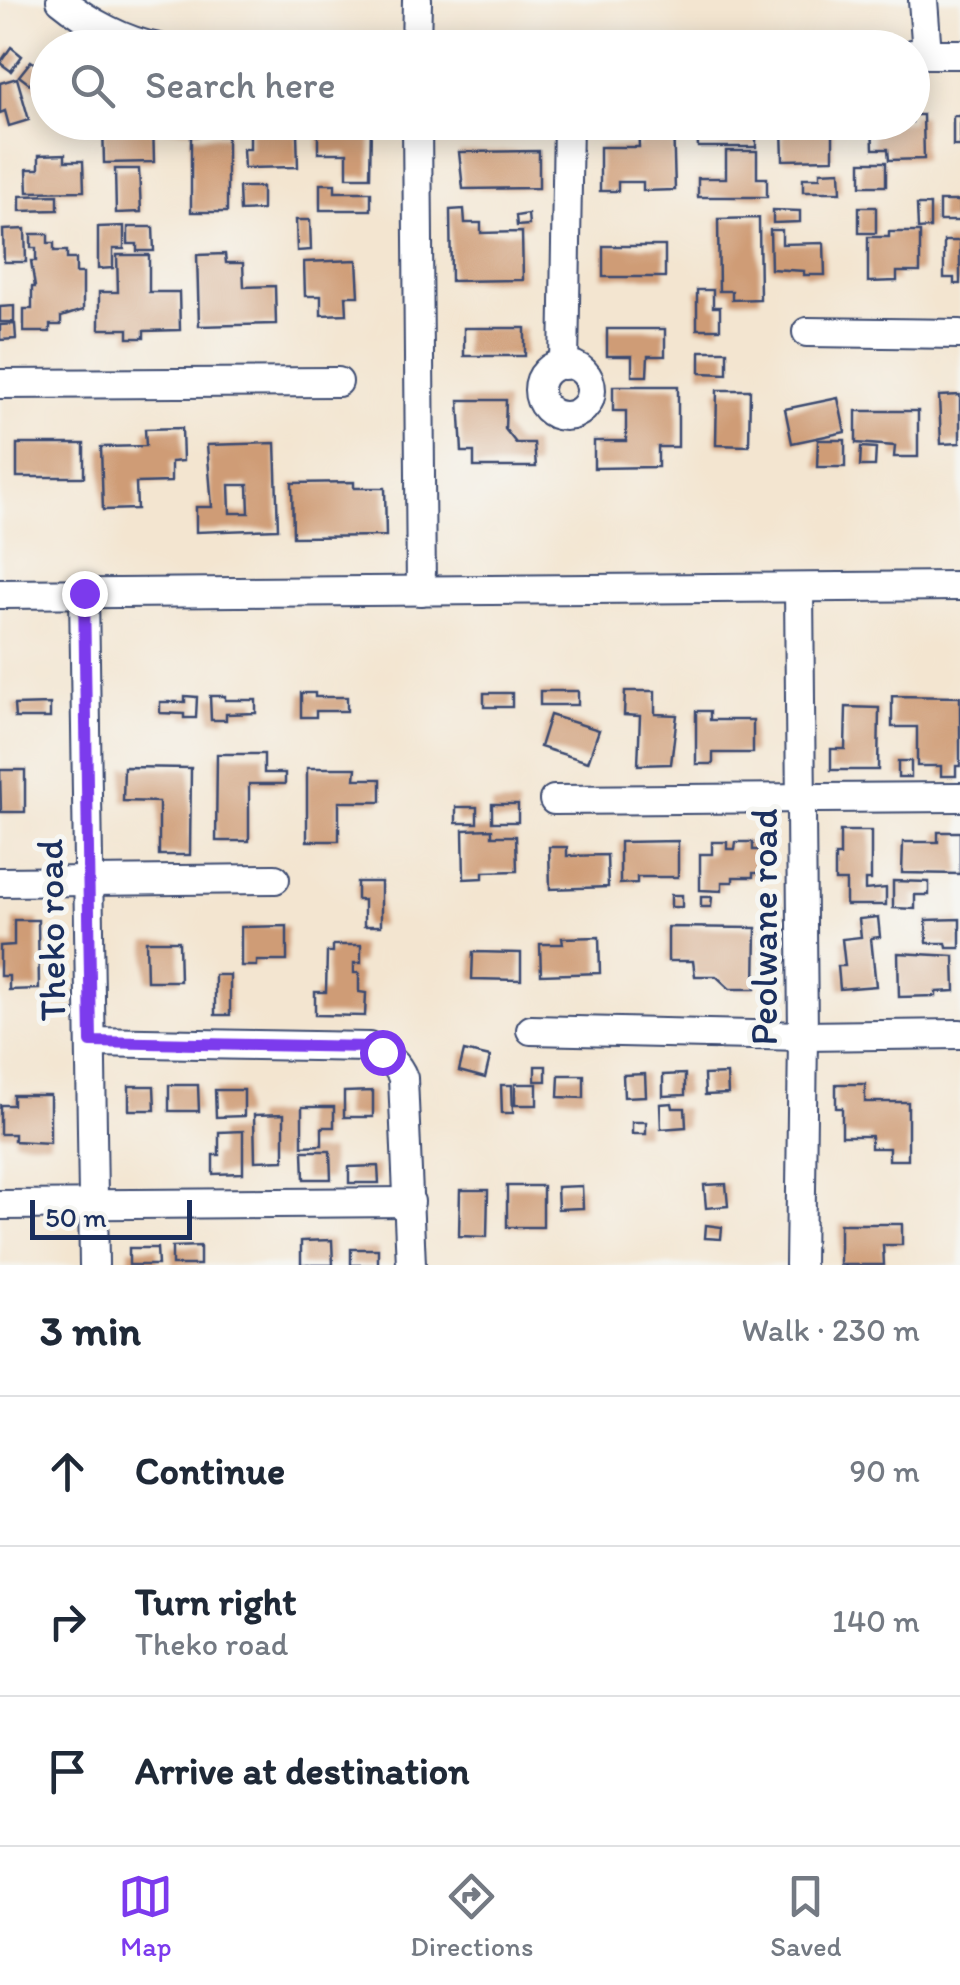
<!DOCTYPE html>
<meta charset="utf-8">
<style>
body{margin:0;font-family:Itim,sans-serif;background:#f6f6f7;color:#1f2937}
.scale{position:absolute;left:30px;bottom:25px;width:162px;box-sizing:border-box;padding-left:10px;border:5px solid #1b2f5e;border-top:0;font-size:28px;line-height:35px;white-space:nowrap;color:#1b2f5e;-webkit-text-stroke:8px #f6f6f2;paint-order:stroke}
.stop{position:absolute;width:30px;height:30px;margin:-22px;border:8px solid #7c3aed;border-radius:50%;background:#fff}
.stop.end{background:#7c3aed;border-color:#fff;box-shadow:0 2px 10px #0008}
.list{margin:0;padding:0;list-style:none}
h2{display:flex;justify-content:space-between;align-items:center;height:130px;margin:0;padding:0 40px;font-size:42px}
h2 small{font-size:32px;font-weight:400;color:#747a83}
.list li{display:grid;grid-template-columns:65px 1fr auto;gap:30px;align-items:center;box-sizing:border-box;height:150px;padding:0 40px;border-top:2px solid #e0e1e3}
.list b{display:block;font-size:38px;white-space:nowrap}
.list p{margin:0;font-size:32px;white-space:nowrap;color:#747a83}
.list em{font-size:32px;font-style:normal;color:#747a83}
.icon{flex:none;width:55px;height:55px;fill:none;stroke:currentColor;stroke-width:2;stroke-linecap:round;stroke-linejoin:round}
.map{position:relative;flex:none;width:960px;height:1265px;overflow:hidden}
.search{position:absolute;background:#fff;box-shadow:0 5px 25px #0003;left:30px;right:30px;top:30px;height:110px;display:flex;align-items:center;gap:25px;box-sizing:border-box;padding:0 35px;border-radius:55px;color:#747a83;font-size:38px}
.sheet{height:580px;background:#fff}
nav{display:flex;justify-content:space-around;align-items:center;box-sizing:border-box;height:140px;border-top:2px solid #e0e1e3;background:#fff;font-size:28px;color:#747a83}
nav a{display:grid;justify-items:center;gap:5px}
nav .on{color:#7c3aed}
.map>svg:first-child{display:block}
.building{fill:#cf9c76;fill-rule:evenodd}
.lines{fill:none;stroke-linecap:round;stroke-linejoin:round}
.minor-casing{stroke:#3b4a6f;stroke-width:32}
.minor{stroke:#fff;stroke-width:28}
.route{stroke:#7c3aed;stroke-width:12}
.labels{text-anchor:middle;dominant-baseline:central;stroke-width:10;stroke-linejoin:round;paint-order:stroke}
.street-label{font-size:38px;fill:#1b2f5e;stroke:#f6f6f2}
</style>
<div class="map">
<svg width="960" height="1265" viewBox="0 0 960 1265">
<rect width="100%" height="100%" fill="#f6f6f2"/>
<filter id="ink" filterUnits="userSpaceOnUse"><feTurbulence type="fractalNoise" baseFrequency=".01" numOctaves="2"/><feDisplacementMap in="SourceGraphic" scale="20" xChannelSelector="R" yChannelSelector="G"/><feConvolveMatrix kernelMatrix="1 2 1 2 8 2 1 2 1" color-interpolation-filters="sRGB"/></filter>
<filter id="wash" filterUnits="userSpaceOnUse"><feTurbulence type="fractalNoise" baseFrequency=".0048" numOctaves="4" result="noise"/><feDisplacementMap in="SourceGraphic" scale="40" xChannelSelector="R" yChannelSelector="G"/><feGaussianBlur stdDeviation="2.25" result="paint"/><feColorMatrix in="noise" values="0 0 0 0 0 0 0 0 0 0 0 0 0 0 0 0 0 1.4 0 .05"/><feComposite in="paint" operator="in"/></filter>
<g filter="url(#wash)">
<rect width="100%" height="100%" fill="#f3e5d0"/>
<g id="blocks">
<g class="building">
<polygon points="11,47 22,56 11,71 0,63"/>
<polygon points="31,61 48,73 48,90 44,95 19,76"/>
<polygon points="17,78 29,120 9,126 5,111 0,113 0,83"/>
<polygon points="912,115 923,115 924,159 889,160 888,149 873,149 872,122 912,122"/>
<rect x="953" y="116" width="7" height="30"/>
<polygon points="153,122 154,162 104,163 103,123"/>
<rect x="165" y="122" width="35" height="8"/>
<rect x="210" y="122" width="16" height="9"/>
<polygon points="351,122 351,126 371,126 370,177 347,177 347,153 318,153 318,125"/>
<polygon points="673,122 675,190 643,191 643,182 618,182 618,191 600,191 600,147 639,147 638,123"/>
<polygon points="697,122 756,122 756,147 698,147"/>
<polygon points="801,124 833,124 833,159 783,160 782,128 801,128"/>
<polygon points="250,128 280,128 280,133 297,133 298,167 244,168 243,149 250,149"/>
<rect x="191" y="136" width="36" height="76"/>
<polygon points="539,151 539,188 463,189 459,152"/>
<polygon points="726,151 757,151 757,178 767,178 767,197 698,197 698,178 726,178"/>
<polygon points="65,154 65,161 83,161 84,191 28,192 27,169 39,169 39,155"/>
<rect x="861" y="162" width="25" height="24"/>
<polygon points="115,169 139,169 141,212 116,213"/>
<polygon points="840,171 841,192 803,192 803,178 820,178 820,172"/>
<polygon points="320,184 335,184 335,192 371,192 371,210 320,210"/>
<polygon points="239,187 262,187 262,210 240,211"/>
<polygon points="58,195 58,210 20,211 20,196"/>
<rect x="939" y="201" width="21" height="20"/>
<polygon points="917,205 930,205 930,228 918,229"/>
<rect x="859" y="207" width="17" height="26"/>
<polygon points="464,209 465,223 481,223 481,233 522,232 523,280 451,281 450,210"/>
<polygon points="773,210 800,211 800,222 773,223"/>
<polygon points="528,214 529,225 517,226 516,216"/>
<polygon points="759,218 760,299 732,300 732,291 719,291 718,219"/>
<polygon points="296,220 310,220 311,250 297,251"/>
<polygon points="124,226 124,249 113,249 113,268 98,269 98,227"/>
<polygon points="128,227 153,227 154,251 137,251 137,244 128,244"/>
<polygon points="25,229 26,262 4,262 3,230"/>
<polygon points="770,230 782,230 782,244 824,243 825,275 804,275 804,271 771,269"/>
<polygon points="889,232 920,232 920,272 897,272 897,281 868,282 868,237 889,237"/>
<polygon points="31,234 48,234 48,243 54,243 54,251 67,251 67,259 76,259 76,273 83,273 83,310 61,317 61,325 50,325 50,332 24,332 24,309 32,309 32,287 35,287 31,261 36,261 36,248 31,248"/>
<polygon points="944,241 960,241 960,284 954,284 954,278 944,278"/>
<rect x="603" y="246" width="62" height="31"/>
<polygon points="225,254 226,263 243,263 244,287 275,286 276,324 199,326 197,255"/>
<polygon points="117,255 149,255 149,292 179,292 180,330 144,331 144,338 128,338 128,329 99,329 99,292 118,292"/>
<polygon points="357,260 359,296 346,296 347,314 321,315 321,296 305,296 304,262"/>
<polygon points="697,290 713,290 713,307 720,307 720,329 697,329"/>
<polygon points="14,306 14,322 0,322 0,307"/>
<polygon points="15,324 16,339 0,340 0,325"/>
<rect x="464" y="328" width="61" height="28"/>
<polygon points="607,329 665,329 665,356 648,356 647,376 632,376 632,356 607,356"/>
<polygon points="700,351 727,351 727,374 700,373"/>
<polygon points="613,386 678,386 678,447 658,447 658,467 594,468 594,441 626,441 626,411 613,411"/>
<polygon points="717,390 750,390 749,446 716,445"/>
<polygon points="960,395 960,443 941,444 939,396"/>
<polygon points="838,398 845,432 792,443 785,409"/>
<polygon points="459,400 506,400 505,429 516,443 534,443 536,467 474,467 474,452 462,452"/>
<polygon points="856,411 918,411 918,457 894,457 895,446 856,443"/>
<polygon points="182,428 183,461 171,462 171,482 136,483 137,509 103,510 101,447 146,446 145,429"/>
<polygon points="818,440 845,440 845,467 817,467"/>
<path d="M275 443 278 529 196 532V507H212L207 445ZM229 485H248L249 513H230Z"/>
<rect x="17" y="444" width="67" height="33"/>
<polygon points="861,447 876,448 875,466 860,466"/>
<polygon points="354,482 354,488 385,488 386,536 293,537 292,483"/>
<rect x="540" y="691" width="38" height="14"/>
<polygon points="625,691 655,691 655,714 677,715 671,764 638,765 640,716 624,715"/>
<polygon points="301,693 315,693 315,697 347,697 347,711 316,711 316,717 301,717"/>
<rect x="484" y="693" width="28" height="14"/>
<polygon points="185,696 197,697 196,718 184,718 184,714 160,713 160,702 185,702"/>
<polygon points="210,696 225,696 225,700 256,700 256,713 226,714 226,720 211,720"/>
<polygon points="892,696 960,697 960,766 956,766 956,776 941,776 941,766 917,766 917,727 892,727"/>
<polygon points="50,704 50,718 15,718 14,705"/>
<polygon points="846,707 879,708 878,770 831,770 831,749 845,749"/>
<polygon points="696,711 710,711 710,720 753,720 753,753 713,753 713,764 696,764"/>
<polygon points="550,715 599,730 588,762 540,747"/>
<polygon points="217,754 264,754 264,773 285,773 285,784 249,784 249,841 216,841"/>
<rect x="898" y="761" width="13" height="16"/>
<polygon points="124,767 191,768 190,855 159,855 159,802 123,801"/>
<polygon points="307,768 356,768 355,779 381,779 381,802 339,802 339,841 307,841"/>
<polygon points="0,770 25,770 25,812 1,812"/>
<rect x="492" y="804" width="26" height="18"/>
<rect x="456" y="807" width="21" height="16"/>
<polygon points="492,829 492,836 516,836 517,871 483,872 483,878 464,879 463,830"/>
<polygon points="840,831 871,831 871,880 865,880 865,890 886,888 886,905 846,905 846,881 835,881 835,856 840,856"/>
<polygon points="938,832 960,832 960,874 902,873 903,842 938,842"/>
<polygon points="678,841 678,877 637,877 637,883 620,884 620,842"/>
<polygon points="712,842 727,842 727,849 735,849 736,842 753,842 753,850 760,850 760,873 753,873 753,877 733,877 733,882 722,882 722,891 700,890 700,854 712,854"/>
<polygon points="549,847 567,847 567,856 607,855 608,887 550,889"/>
<polygon points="893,881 929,882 929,895 915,895 915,909 893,908"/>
<polygon points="357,882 381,882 381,926 364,926 364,900 357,900"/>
<rect x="671" y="895" width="11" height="12"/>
<polygon points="701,897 712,897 711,907 701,907"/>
<polygon points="878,917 880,937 871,938 876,986 840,989 838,966 845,966 842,939 861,937 859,919"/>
<polygon points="960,919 960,948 947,948 946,943 927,943 926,920"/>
<polygon points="14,920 38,920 39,989 9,990 9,976 0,976 0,946 14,945"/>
<polygon points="287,926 287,961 257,961 257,966 241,966 241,927"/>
<polygon points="668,927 756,928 755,989 730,989 716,976 695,976 693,961 668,961"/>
<polygon points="599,937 600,973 541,975 540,944 563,944 562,938"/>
<polygon points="146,941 179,941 180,981 147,981"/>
<polygon points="333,945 361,945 361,963 354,963 354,973 359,973 359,992 366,993 365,1016 315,1015 315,992 326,992 327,952 333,952"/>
<polygon points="473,952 521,953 521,980 472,979"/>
<polygon points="898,953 954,956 955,991 936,992 936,996 899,997"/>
<rect x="215" y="975" width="15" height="40"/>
<polygon points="464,1051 490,1057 485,1078 459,1071"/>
<rect x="535" y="1066" width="11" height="15"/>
<polygon points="645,1074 646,1096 624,1097 623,1075"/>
<polygon points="685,1074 685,1095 663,1096 663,1075"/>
<polygon points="727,1074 728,1094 705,1095 704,1075"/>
<polygon points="559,1075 584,1075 584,1098 558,1097"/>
<rect x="515" y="1084" width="22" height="21"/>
<polygon points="836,1084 865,1084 865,1102 908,1102 908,1160 889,1160 889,1148 871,1148 871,1136 842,1136 842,1108 836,1108"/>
<polygon points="169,1085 198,1085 199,1111 169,1111"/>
<polygon points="501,1085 512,1085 513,1113 502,1113"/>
<polygon points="129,1086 154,1086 155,1110 129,1110"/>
<polygon points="215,1090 244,1090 244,1116 216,1117"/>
<polygon points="373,1091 373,1117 344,1117 344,1092"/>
<polygon points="13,1095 50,1095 50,1143 14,1141 14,1134 0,1134 0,1105 13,1105"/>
<polygon points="672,1103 673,1108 685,1108 686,1127 661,1129 660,1104"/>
<polygon points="302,1107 334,1107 334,1127 322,1127 322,1145 302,1146"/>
<polygon points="284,1114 284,1160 255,1161 254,1115"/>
<rect x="632" y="1122" width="14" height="12"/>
<polygon points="243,1131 243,1173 213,1174 213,1155 219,1155 219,1132"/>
<polygon points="303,1151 330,1151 331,1179 304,1179"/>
<polygon points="378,1166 379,1183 349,1183 349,1167"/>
<polygon points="726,1184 728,1206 706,1208 704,1185"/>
<rect x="507" y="1186" width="36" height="41"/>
<polygon points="582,1186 583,1208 558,1209 557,1187"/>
<polygon points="460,1190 488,1190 487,1237 459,1236"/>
<polygon points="840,1224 902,1224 902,1245 883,1245 884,1265 840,1265"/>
<polygon points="706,1225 722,1227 721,1239 705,1238"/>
<polygon points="332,1240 333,1265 301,1265 301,1241"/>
<polygon points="200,1246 200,1265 172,1265 172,1247"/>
<polygon points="129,1248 157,1248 158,1265 129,1265"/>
<rect x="351" y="1249" width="27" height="16"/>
</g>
</g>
</g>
<g filter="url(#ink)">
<use href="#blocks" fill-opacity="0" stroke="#3b4a6f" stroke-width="2.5"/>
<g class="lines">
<g class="minor-casing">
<g id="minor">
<path d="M61 0C88 22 125 42 159 48"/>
<polyline points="923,0 927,54"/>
<polyline points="416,48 417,0"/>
<polyline points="912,54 960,54"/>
<polyline points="417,122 421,591"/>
<polyline points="807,332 960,334"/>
<circle cx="565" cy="390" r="26"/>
<polyline points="564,365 568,122"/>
<polyline points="0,384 338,382"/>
<polyline points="799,588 803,1036 800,1265"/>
<polyline points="84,593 94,1265"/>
<polyline points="0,594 960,586"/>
<polyline points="554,800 960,797"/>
<polyline points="0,882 275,879"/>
<polyline points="531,1030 803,1036 960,1034"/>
<path d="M91 1042 369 1047C385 1053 397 1062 403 1078L411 1265"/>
<polyline points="0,1205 410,1202"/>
</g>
</g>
<use href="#minor" class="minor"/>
</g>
</g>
<g class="lines" filter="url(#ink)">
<polyline class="route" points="84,593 91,1042 369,1047 382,1052"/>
</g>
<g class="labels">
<g class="street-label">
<text transform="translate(764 927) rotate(-90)">Peolwane road</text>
<text transform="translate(51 930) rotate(-91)">Theko road</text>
</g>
</g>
</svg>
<div class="scale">50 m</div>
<div class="stop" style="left:382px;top:1052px"></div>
<div class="stop end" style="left:84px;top:593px"></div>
<div class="search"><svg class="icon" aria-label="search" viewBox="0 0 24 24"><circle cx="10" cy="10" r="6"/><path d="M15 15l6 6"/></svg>Search here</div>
</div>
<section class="sheet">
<h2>3 min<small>Walk · 230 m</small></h2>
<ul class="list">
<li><svg class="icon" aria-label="ahead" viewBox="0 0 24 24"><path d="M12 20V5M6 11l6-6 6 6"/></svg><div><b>Continue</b></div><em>90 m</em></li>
<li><svg class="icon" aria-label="right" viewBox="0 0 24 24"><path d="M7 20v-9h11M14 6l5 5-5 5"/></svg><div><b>Turn right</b><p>Theko road</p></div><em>140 m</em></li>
<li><svg class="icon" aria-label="arrive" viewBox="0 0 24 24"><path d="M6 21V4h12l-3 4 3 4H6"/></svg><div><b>Arrive at destination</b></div></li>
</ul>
</section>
<nav>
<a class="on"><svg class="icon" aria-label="map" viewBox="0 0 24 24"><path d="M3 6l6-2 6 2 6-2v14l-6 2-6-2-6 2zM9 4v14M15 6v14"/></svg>Map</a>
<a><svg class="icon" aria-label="directions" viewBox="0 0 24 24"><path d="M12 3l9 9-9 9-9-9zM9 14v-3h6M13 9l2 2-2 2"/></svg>Directions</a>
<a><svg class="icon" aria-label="saved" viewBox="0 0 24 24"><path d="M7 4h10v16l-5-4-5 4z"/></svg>Saved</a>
</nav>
